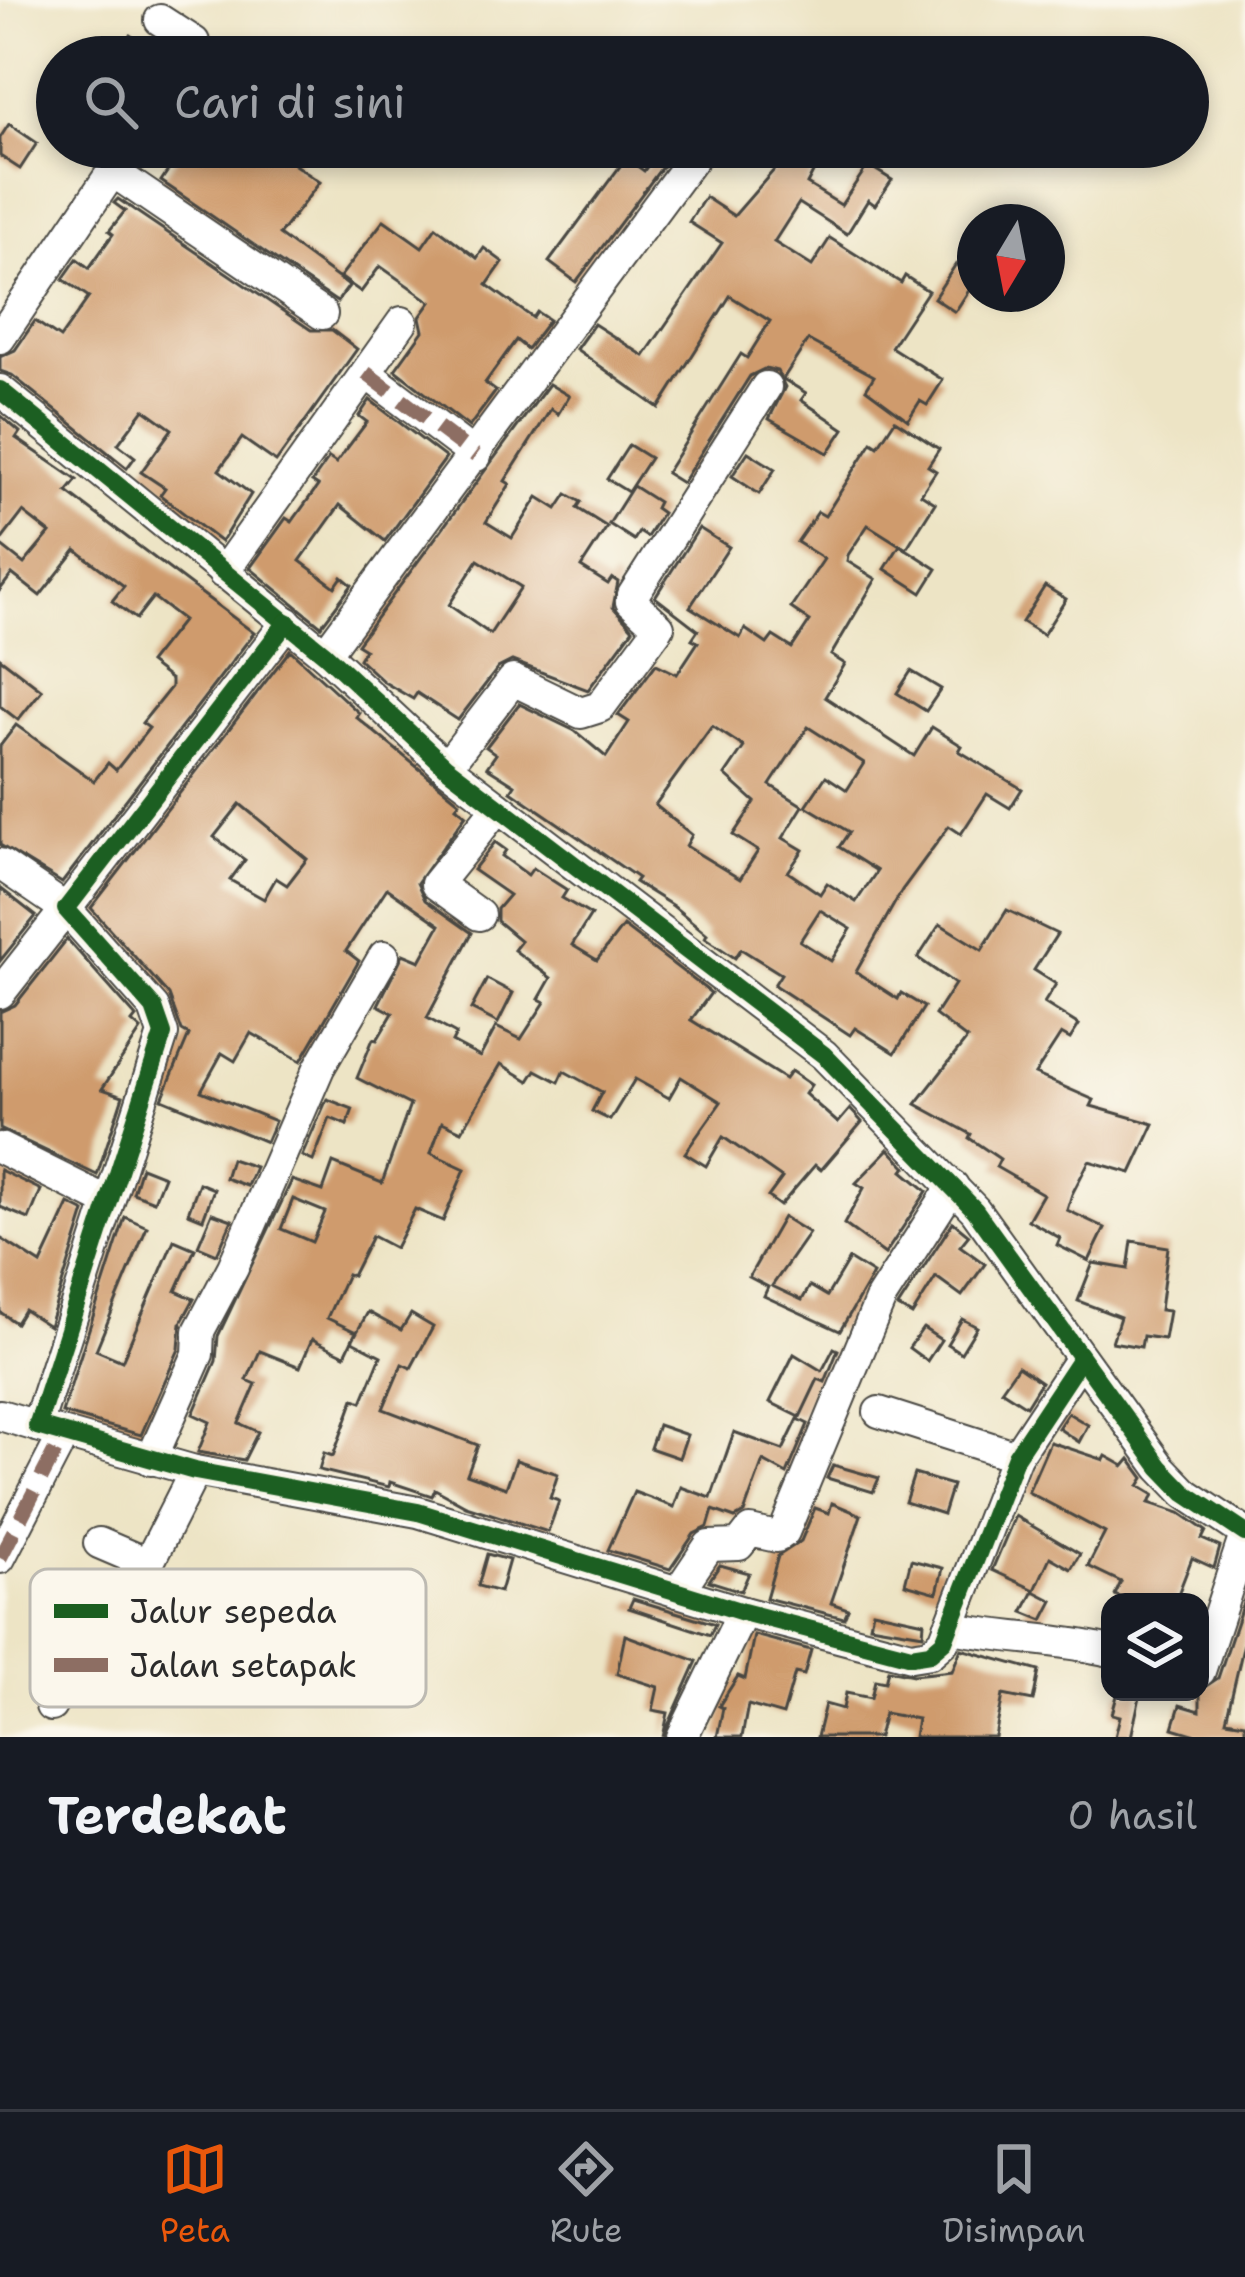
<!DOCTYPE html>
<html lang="id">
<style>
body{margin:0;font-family:"Shantell Sans",sans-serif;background:#242831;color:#f1f3f6}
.controls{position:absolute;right:36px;bottom:36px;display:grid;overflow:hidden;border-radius:24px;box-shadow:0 6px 18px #0003}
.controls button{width:108px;height:108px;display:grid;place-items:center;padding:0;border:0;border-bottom:3px solid #363941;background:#171b24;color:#f1f3f6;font:60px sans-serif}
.compass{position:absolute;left:957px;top:204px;width:108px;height:108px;border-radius:50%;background:#171b24;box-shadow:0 6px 18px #0003;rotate:190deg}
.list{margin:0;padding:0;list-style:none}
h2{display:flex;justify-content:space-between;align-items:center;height:156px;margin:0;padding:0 48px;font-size:51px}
h2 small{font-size:39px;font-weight:400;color:#9ea1a6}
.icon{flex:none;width:66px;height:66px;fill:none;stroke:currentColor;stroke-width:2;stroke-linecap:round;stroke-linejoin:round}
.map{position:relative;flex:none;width:1245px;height:1737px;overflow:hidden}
.search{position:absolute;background:#171b24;box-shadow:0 6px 18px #0003;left:36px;right:36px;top:36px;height:132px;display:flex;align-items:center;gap:30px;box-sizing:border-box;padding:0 42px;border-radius:66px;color:#9ea1a6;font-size:45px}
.sheet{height:372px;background:#171b24}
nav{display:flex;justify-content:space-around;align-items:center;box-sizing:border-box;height:168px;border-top:3px solid #363941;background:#171b24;font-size:33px;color:#9ea1a6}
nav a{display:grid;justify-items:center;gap:6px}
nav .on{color:#ea580c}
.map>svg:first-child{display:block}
.building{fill:#cf9b6d;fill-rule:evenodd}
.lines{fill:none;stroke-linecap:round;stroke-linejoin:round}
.minor-casing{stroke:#484742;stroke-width:34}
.minor{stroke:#fff;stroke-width:30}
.quiet{stroke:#8d6e63;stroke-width:15;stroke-dasharray:30 15;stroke-linecap:butt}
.cycleway-casing{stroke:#fbf7ec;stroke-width:26}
.cycleway{stroke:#1b5e20;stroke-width:18}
.key{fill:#fbf7ec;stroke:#bdbab2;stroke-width:3}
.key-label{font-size:33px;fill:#2b2b2b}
</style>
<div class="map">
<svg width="1245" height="1737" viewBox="0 0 1245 1737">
<rect width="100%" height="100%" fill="#fbf7ec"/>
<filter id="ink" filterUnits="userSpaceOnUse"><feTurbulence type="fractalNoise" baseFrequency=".00833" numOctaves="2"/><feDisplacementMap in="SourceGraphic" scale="24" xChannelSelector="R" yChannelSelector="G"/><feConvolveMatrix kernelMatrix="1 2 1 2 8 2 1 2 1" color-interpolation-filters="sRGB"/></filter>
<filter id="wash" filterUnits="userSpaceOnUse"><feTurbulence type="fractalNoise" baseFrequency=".004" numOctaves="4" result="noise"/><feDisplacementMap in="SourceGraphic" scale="48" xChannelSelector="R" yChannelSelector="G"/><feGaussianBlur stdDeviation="2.7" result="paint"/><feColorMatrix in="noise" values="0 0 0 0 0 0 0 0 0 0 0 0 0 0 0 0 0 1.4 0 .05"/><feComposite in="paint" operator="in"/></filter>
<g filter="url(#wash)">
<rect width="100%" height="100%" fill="#ede4c5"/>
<g id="blocks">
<g class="building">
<polygon points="130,35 164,57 131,57 120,50"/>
<polygon points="9,124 37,143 20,169 0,156 0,138"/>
<polygon points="184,147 307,147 295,165 320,182 279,235 349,286 337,302 161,181"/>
<polygon points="661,147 677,147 576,282 549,262 626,158 644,171"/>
<polygon points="794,147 826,147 807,184 841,205 868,165 892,180 875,205 868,200 847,234 799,203 774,242 812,266 830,238 901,283 905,276 928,291 891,347 943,380 927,405 920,401 908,420 866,389 874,376 808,340 783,379 806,393 801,400 844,429 828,453 769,419 785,387 777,371 766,368 750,376 682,483 666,473 741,354 747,358 770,321 730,296 659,408 576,349 594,324 644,356 722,243 689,222 705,197 734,216"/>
<polygon points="118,199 311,330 332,330 357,349 276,462 242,438 219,470 251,494 221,542 160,495 165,488 141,472 172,429 144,409 118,444 135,457 127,468 12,375 0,371 0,357 15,350 35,321 60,338 89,297 63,279 77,259 89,268 113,234 109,231 125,211 114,203"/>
<polygon points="384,220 422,247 436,227 477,258 484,248 503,262 487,285 533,318 537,312 549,320 527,349 516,340 485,383 496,391 469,427 395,370 423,331 420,317 431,302 380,266 361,292 340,277"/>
<polygon points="956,264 975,281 955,312 934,298"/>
<path d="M549 384 569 396 558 414 551 409 505 481 510 484 486 522 512 538 538 497 557 509 567 494 581 502 577 508 607 527 581 567 608 584 612 578 618 582 613 607 633 629 588 690 512 661 498 668 458 720 417 693 413 699 384 682 359 659 365 649 357 644ZM478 560 521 587 490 634 449 605Z"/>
<polygon points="370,400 446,458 385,541 340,505 300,561 335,587 342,577 352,585 321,626 250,568 286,518 292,522 318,486 312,482 329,458 336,463 367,422 359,416"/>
<polygon points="0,415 20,432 16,438 77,480 67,492 254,633 62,883 0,845 0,746 16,725 94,781 108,763 116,770 149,728 142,723 171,687 171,680 149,663 183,620 153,597 136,619 112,601 124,586 76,550 40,596 12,574 0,590 0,545 24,564 50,533 23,512 0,542"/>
<path d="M895 420 939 449 928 466 936 471 921 494 935 503 906 549 868 525 848 555 847 561 876 579 831 655 845 664 825 697 914 756 932 727 962 746 959 751 1022 789 1010 808 987 794 961 834 949 826 902 890 856 972 898 999 901 993 924 1007 895 1053 855 1028 850 1035 774 985 781 974 741 949 735 958 705 938 707 934 673 906 635 882 638 878 511 791 515 785 487 767 496 754 486 747 519 704 575 731 606 757 629 722 618 715 656 664 677 674 698 642 692 639 698 630 655 597 699 528 729 547 690 607 740 638 745 629 767 644 773 636 792 648 810 621 791 608 824 559 797 542 818 512 825 516 872 442 878 446ZM712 726 744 747 725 775 755 802 733 835 758 851 740 879 686 846 692 835 655 805ZM808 727 864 763 847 790 826 776 806 806 849 832 839 847 877 871 856 902 827 883 820 894 788 872 803 850 783 838 803 806 770 785ZM820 910 851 929 831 961 800 941Z"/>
<polygon points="629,445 650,458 628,492 607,479"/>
<polygon points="748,452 775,469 759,494 732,476"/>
<polygon points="633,486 658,502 655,508 662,513 647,537 639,532 634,540 609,524"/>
<polygon points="900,545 937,569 922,593 885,569"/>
<polygon points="1045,586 1066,599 1043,635 1022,622"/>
<path d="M290 650 359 713 356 717 460 802 456 807 466 815 417 883 425 900 472 933 427 1018 456 1034 452 1042 480 1057 496 1027 521 1039 545 1002 539 999 551 978 514 950 521 941 497 921V909L509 895 473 870 495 842 506 850 502 856 528 875 533 868 567 890 562 898 591 915 572 945 597 960 623 926 711 993 691 1020 785 1079 791 1071 811 1085 805 1094 838 1123 850 1109 862 1122 821 1170 815 1165 780 1206 768 1197 782 1178 723 1137 706 1166 685 1153 721 1102 681 1077 669 1098 635 1079 610 1120 592 1111 602 1092 564 1071 559 1082 536 1070 529 1081 501 1064 462 1131 442 1122 431 1153 465 1169 443 1221 415 1209 395 1248 372 1236 352 1276 347 1274 327 1318 356 1332 345 1355 312 1339 300 1367 260 1351 247 1380 256 1384 239 1423 258 1432 244 1460 198 1452 210 1422 193 1414 216 1361 218 1336 292 1180 323 1191 333 1163 382 1183 410 1105 357 1078 373 1039 377 1040 393 1013 378 1005 403 954 420 961 440 925 387 888 346 951 359 961 301 1061 251 1033 235 1061 222 1053 201 1091 275 1121 266 1142 162 1099 189 1035 182 1031 169 995 91 908ZM240 804 307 859 287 885 276 878 264 899 230 880 245 860 214 837ZM293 1199 325 1212 312 1242 281 1229Z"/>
<polygon points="0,658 42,690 18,720 0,706"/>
<polygon points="911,671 941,689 926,711 897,693"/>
<polygon points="0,888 36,916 0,961"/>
<polygon points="1007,910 1057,934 1034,970 1056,984 1044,1003 1079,1025 1070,1039 1061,1034 1035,1074 1094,1100 1091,1106 1154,1124 1131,1173 1089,1161 1072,1194 1067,1210 1105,1228 1089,1261 1057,1245 1060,1238 1028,1220 1043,1194 996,1167 1000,1159 969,1138 971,1134 916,1104 967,1039 935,1015 955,984 918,958 940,924 982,950"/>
<polygon points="67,939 136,1017 132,1022 141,1030 102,1089 123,1096 97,1175 0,1129 0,1012 15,1005"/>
<polygon points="487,979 513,993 498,1023 471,1009"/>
<polygon points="327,1099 353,1109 347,1125 330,1118 313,1161 302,1156"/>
<polygon points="889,1149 906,1167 903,1171 927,1191 885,1254 844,1224 864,1188 856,1183"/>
<polygon points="231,1159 255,1167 247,1186 225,1178"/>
<polygon points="141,1167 164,1176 154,1201 133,1193"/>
<polygon points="0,1170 41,1190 29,1219 0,1207"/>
<polygon points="199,1183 214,1189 203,1219 188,1213"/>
<polygon points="69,1204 85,1212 49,1326 24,1310 16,1323 0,1312 0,1238 41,1264"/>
<polygon points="212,1213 232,1220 217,1254 198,1246"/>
<polygon points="125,1217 147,1227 96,1350 122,1361 174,1240 195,1249 176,1291 194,1299 181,1323 179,1349 141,1435 62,1413"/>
<polygon points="783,1217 809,1233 772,1286 802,1300 810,1286 827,1296 849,1259 873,1274 840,1331 764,1296 768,1287 749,1277"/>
<polygon points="953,1222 969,1235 960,1246 985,1264 962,1296 936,1277 912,1315 898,1307"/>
<polygon points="1132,1241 1168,1247 1160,1310 1169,1311 1164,1339 1143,1336 1141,1347 1112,1342 1120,1317 1078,1301 1093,1263 1128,1269"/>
<polygon points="368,1312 401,1330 411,1314 433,1327 411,1368 402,1364 383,1409 478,1445 467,1474 506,1488 516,1460 558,1474 550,1498 559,1501 548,1532 466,1506 435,1489 432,1496 390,1482 389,1487 319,1470 324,1453 333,1456 354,1399 362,1402 381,1356 352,1341"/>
<polygon points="962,1319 977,1327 961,1353 947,1344"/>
<polygon points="923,1328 941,1340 927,1361 909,1348"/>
<polygon points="834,1348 838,1350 825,1382 818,1379 800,1417 770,1402 794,1354 822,1371"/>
<polygon points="1018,1366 1041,1382 1026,1406 1001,1390"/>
<polygon points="1068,1413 1088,1425 1079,1442 1058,1428"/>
<polygon points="798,1419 808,1424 787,1474 763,1461 744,1513 735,1518 713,1510 708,1527 694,1534 670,1569 608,1550 634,1492 674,1507 681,1487 711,1498 734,1432 783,1450"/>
<polygon points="658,1425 687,1435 679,1458 650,1448"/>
<polygon points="1050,1442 1104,1460 1106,1456 1124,1466 1130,1459 1144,1478 1139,1486 1154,1495 1149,1503 1180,1513 1206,1531 1202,1539 1220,1547 1214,1568 1192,1558 1175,1602 1131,1602 1115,1595 1121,1582 1088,1566 1105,1533 1028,1492"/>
<polygon points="833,1465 879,1478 873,1492 827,1478"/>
<polygon points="914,1474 952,1485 943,1514 905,1502"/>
<polygon points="832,1503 861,1515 831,1603 848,1609 844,1618 766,1598 778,1556 801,1541 815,1508 829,1513"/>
<polygon points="1015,1516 1080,1554 1071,1569 1050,1557 1035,1590 992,1570"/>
<polygon points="487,1554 509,1560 500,1592 478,1586"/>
<polygon points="911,1560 943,1568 937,1593 905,1584"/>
<polygon points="720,1565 749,1573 741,1591 709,1581"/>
<polygon points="1034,1591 1053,1601 1043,1620 1023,1612"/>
<polygon points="1245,1597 1245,1639 1226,1720 1245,1723 1245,1737 1203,1737 1173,1728 1180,1705 1200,1711 1200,1690 1218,1678"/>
<polygon points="633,1599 715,1624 710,1635 629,1608"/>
<polygon points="873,1611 924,1622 923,1634 870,1625"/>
<polygon points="625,1635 697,1661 663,1737 668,1713 653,1710 658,1687 617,1674"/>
<polygon points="754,1635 811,1650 804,1675 795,1673 783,1715 748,1705 742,1737 717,1737 723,1708 719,1706 738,1676 745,1679"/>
<polygon points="961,1649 1039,1671 1033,1701 1003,1695 995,1737 914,1737 917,1719 884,1713 878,1737 817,1737 825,1704 843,1709 846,1693 871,1698 875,1680 885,1682 888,1670 913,1675 952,1671"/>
<polygon points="1118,1692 1141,1692 1131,1737 1115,1737 1120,1716 1112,1714"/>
</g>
</g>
</g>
<g filter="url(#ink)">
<use href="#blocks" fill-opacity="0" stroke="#484742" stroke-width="3"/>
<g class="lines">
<g class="minor-casing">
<g id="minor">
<polyline points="160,20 194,42 188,57"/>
<polyline points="112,171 322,314"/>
<polyline points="0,338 129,147"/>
<polyline points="366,373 476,456"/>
<polyline points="0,390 325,654 446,767 824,1055 975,1210 1160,1467 1185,1493 1245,1533"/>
<polyline points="223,573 402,322"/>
<polyline points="287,622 66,909 154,1008 163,1034 37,1426 195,1471 418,1512 743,1612 911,1656 930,1653 944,1641 1016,1456 1081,1358"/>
<polyline points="325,654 699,150"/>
<polyline points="446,767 513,680 581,713 600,707 659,627 631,601 633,595 766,387"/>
<polyline points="0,864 66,909 0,993"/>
<polyline points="479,915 436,884 498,807"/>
<polyline points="0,1148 106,1201"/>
<polyline points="879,1412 1016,1456"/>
<polyline points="0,1415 37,1426"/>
<polyline points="151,1460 198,1354 199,1331 233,1267 319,1068 384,956"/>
<polyline points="99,1543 148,1564 195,1471"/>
<polyline points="0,1558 63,1436"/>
<polyline points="678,1592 709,1546 739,1545 750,1531 777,1537 784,1532 881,1298 953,1186"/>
<path d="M949 1627C1003 1639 1057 1638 1110 1651"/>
<polyline points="1200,1671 1245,1535"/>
<polyline points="51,1706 101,1608 122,1598 140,1564"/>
<polyline points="682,1737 743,1612"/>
</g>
</g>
<use href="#minor" class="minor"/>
<g class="quiet">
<polyline points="366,373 476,456"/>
<polyline points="0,1558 63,1436"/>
</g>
<g class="cycleway-casing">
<g id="cycleway">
<polyline points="0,390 325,654 446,767 824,1055 975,1210 1160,1467 1185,1493 1245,1533"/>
<polyline points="287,622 66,909 154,1008 163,1034 37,1426 195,1471 418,1512 743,1612 911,1656 930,1653 944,1641 1016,1456 1081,1358"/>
</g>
</g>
<use href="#cycleway" class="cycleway"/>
</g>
</g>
<rect x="30" y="1569" width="396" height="138" rx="18" class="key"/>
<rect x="54" y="1604" width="54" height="14" fill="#1b5e20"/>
<rect x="54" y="1658" width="54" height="14" fill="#8d6e63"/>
<g class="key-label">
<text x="129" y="1623">Jalur sepeda</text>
<text x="129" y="1677">Jalan setapak</text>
</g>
</svg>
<div class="controls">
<button><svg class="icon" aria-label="layers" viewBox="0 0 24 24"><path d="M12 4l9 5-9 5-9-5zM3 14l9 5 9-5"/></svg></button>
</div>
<svg class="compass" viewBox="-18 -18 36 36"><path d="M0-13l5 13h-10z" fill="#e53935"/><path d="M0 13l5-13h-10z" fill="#9ea1a6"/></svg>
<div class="search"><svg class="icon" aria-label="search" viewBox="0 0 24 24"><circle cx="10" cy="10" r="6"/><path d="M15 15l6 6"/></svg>Cari di sini</div>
</div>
<section class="sheet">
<h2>Terdekat<small>0 hasil</small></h2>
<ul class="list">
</ul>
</section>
<nav>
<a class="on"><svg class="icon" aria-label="map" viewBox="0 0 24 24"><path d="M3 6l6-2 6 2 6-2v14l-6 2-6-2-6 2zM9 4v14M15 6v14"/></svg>Peta</a>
<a><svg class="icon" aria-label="directions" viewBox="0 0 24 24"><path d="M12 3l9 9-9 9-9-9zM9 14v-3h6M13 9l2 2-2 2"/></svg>Rute</a>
<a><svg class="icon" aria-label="saved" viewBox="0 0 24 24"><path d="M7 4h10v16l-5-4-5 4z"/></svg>Disimpan</a>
</nav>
